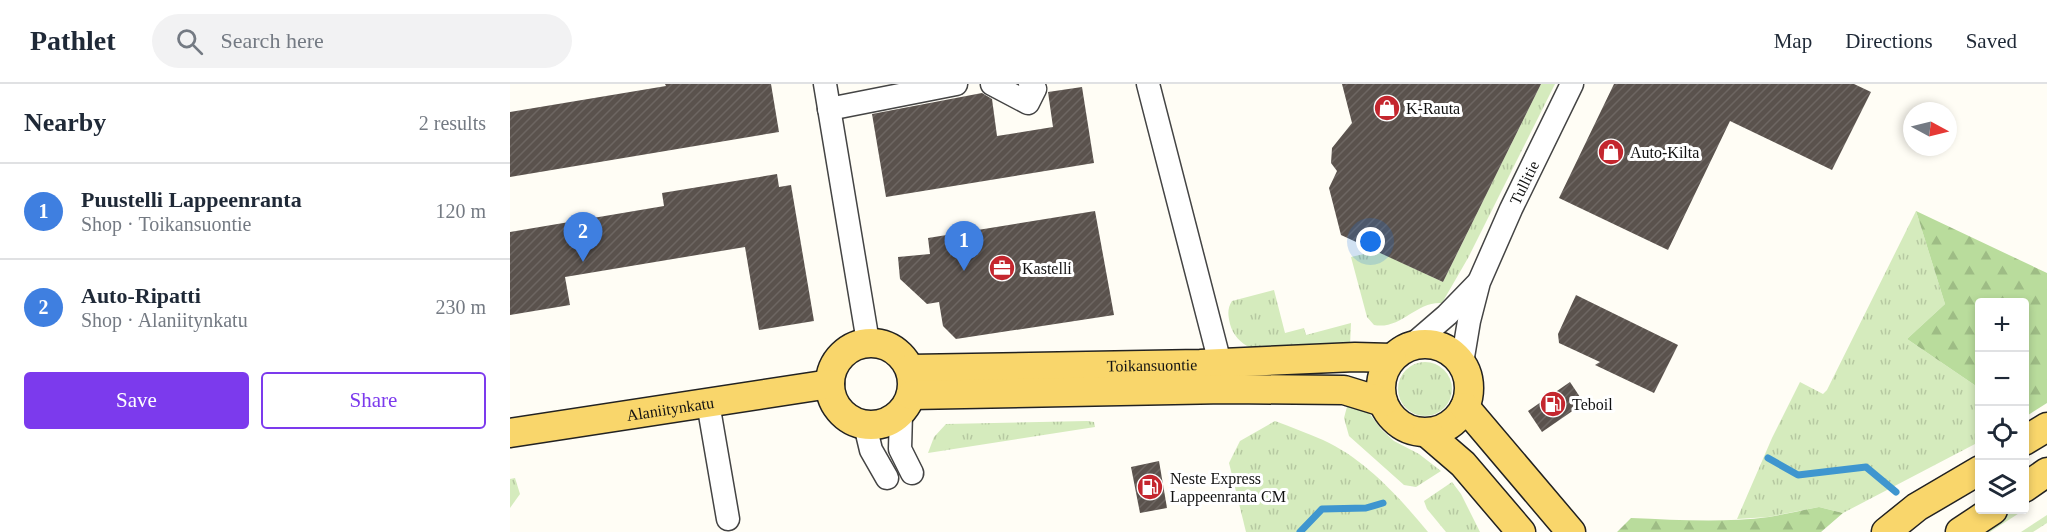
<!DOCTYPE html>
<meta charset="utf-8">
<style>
body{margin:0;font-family:"Times New Roman",serif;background:#f2f2f3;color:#1f2937}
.controls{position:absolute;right:18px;bottom:18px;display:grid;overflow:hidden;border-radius:6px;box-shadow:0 3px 9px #0003}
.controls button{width:54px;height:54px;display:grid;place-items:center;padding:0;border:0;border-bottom:2px solid #e0e1e3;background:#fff;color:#1f2937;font:30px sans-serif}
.compass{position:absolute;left:1393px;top:18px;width:54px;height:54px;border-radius:50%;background:#fff;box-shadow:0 3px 9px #0003;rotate:97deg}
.you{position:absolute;left:861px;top:158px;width:21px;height:21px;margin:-15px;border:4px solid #fff;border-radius:50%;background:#1a73e8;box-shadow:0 0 0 9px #1a73e833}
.badge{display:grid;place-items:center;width:39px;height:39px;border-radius:50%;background:#7c3aed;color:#fff;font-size:20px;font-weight:700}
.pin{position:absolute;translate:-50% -50px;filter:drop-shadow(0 2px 3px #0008)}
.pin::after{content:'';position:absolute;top:32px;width:21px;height:18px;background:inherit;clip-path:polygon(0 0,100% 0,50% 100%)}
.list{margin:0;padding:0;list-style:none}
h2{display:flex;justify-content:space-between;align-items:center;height:78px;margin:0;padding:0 24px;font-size:26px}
h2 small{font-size:20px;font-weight:400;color:#747a83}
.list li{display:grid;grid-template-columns:39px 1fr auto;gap:18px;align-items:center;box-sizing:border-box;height:96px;padding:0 24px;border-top:2px solid #e0e1e3}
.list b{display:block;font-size:22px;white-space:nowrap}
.list p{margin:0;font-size:20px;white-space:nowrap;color:#747a83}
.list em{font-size:20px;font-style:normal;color:#747a83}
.actions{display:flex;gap:12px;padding:18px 24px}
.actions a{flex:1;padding:14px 0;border:2px solid #7c3aed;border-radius:6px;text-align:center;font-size:21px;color:#7c3aed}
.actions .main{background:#7c3aed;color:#fff}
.icon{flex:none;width:33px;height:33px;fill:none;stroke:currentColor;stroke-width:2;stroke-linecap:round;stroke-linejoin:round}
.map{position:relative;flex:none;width:1537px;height:448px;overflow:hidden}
header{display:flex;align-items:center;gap:36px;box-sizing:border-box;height:84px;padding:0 30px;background:#fff;border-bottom:2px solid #e0e1e3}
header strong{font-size:28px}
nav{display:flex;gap:33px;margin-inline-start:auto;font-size:21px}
.search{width:420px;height:54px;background:#f2f2f3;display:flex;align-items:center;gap:15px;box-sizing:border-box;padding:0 21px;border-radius:33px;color:#747a83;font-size:22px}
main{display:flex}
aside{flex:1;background:#fff}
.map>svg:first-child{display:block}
.grass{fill:url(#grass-tufts)}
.forest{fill:url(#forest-firs)}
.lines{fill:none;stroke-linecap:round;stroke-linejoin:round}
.stream{stroke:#3f96cf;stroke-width:7}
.building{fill:url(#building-hatch)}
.minor-casing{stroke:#444;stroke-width:25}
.major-casing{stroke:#222;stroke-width:31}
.minor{stroke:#fff;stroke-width:22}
.major{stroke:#f9d66b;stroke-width:28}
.labels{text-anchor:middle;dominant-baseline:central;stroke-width:6;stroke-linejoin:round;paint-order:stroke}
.poi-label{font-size:16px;fill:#111;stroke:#fff;text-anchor:start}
.street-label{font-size:16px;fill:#111;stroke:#fff}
</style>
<header>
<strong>Pathlet</strong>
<div class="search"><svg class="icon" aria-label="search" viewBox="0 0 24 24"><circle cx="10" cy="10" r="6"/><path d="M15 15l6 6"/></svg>Search here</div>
<nav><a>Map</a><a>Directions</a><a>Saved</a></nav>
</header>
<main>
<aside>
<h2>Nearby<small>2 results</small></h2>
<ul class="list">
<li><span class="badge" style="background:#3f7fe0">1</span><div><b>Puustelli Lappeenranta</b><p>Shop · Toikansuontie</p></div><em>120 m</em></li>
<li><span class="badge" style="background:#3f7fe0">2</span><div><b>Auto-Ripatti</b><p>Shop · Alaniitynkatu</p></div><em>230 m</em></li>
</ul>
<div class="actions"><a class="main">Save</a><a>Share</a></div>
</aside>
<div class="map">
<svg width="1537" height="448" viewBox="0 0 1537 448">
<defs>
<pattern id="grass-tufts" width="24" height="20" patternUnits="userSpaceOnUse" patternTransform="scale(1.5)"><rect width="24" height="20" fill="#d5ebbd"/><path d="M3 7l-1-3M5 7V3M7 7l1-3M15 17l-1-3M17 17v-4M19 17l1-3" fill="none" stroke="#b6c8a1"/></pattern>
<pattern id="forest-firs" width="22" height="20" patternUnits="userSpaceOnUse" patternTransform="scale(1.5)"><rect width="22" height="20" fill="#b9dc9c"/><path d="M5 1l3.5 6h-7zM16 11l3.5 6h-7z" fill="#9ebc85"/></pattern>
<pattern id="building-hatch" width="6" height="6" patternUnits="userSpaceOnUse" patternTransform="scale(1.5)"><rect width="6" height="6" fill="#5a524d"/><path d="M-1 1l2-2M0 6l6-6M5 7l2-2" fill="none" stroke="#6d6662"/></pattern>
</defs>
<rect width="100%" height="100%" fill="#fffdf5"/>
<g class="grass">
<path d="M1031 0H1045L958 174 932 219C906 217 891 246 864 241L857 233 841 173 867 167 933 198Z"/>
<polygon points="1406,127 1435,220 1397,255 1469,304 1469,326 1465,360 1333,429 1309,423 1258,433 1227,435 1262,354 1290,298 1313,310 1317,306"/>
<path d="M764 206 775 249 794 244 796 251 841 239 840 262C823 262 751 268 741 264 730 259 723 251 720 240 718 231 717 225 722 217Z"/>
<circle cx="915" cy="305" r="27"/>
<polygon points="839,315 856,325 871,345 884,357 909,370 931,387 906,403 894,401 839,352 834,334"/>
<polygon points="577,337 584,338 585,343 418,369 424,353 436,340"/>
<path d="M765 337C781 343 797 349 813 356 855 375 889 413 918 448H736L719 379 730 357Z"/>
<polygon points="5,394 10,410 0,424 0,395"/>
<polygon points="942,398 951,410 970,448 936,448 917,425 914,417"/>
<polygon points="1500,426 1514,426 1480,448 1467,448"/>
<polygon points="1537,431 1537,439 1523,448 1511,448"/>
</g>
<g class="forest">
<polygon points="1406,127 1537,189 1537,319 1515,333 1514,219 1470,219 1469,304 1397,255 1435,220"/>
<path d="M1309 423 1333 429 1311 448H1107L1121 434C1167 436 1214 439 1259 433 1276 430 1293 426 1309 423Z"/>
</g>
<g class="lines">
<g class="stream">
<polyline points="1258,374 1288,391 1356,383 1386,408"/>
<polyline points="790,448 812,425 856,424 873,419"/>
</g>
</g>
<g class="building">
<polygon points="155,0 261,0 269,48 0,93 0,28 156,2"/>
<polygon points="832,0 1031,0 933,198 831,151 819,104 827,87 821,79 822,64 842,39"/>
<polygon points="1104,0 1344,0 1361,8 1322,86 1220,37 1158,166 1049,114"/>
<polygon points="572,3 584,79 376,113 362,30 472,9 482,15 487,52 543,43 538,8"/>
<polygon points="267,90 269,103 281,101 304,237 249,246 235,163 55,193 60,221 0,231 0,148 154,122 152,109"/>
<polygon points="585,127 604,231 446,255 433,242 429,218 417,220 390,195 388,173 420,170 418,154"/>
<polygon points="1066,211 1168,261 1144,309 1085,281 1090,278 1049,259 1048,250"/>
<polygon points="1060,298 1074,319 1032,348 1018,327"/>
<polygon points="649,377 657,424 630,429 621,383"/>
</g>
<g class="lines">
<g class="minor-casing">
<g id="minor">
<polyline points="315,0 358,258"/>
<polyline points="482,0 518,19 525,5 520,0"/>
<polyline points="638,0 710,279"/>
<polyline points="319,25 446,0"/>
<polyline points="901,262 937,231 968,199"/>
<path id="s1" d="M952 279 959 237 969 198 1001 125 1062 0"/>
<polyline points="198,319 218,435"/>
<polyline points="391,329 390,365 402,389"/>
<polyline points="355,341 361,366 377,394"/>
</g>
</g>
<g class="major-casing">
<g id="major">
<circle cx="361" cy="300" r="41"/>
<circle cx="915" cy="304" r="44"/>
<path id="s2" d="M400 285 690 280 845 273 882 274"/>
<polyline points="401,311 716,305 834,306 873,318"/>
<polyline points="955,323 1061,448"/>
<path id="s3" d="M0 349 320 300"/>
<polyline points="917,349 953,380 1011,448"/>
<polyline points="1514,357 1537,343"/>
<polyline points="1514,404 1537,388"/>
<polyline points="1376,448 1407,423 1470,386"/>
<polyline points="1450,448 1483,426"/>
</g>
</g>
<use href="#minor" class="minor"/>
<use href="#major" class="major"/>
</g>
<defs>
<g id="shop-disc" transform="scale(1.35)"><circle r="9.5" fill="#c4262e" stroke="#fff"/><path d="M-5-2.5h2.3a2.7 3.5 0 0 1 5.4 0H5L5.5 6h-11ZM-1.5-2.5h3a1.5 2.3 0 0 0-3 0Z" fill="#fff"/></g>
<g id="office-disc" transform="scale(1.35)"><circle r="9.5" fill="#c4262e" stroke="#fff"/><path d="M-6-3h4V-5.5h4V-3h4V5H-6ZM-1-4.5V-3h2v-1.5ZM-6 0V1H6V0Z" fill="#fff"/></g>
<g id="fuel-disc" transform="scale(1.35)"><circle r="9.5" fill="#c4262e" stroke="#fff"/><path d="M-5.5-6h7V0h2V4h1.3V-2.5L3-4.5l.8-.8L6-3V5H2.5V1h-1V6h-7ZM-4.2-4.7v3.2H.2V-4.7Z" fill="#fff"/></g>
</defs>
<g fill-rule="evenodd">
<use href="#shop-disc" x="877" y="24"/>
<use href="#shop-disc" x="1101" y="68"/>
<use href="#office-disc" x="492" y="184"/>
<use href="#fuel-disc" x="1043" y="320"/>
<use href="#fuel-disc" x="640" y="403"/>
</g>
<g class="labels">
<g class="poi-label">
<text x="896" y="24">K-Rauta</text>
<text x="1120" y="68">Auto-Kilta</text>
<text x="512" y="184">Kastelli</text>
<text x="1062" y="320">Teboil</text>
<text x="660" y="394">Neste Express<tspan x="660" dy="18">Lappeenranta CM</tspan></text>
</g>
<g class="street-label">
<text stroke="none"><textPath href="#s1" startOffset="192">Tullitie</textPath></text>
<text stroke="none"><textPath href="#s2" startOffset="242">Toikansuontie</textPath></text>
<text stroke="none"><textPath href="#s3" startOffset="162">Alaniitynkatu</textPath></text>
</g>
</g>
</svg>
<div class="controls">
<button>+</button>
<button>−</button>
<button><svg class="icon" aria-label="locate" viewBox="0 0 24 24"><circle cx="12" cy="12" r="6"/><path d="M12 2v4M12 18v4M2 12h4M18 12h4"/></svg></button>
<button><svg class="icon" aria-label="layers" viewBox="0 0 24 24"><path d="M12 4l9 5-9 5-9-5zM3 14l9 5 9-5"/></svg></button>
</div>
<svg class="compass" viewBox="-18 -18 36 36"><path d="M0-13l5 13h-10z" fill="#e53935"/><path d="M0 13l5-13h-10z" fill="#747a83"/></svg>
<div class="you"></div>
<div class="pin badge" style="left:454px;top:187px;background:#3f7fe0">1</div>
<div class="pin badge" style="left:73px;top:178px;background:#3f7fe0">2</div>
</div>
</main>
